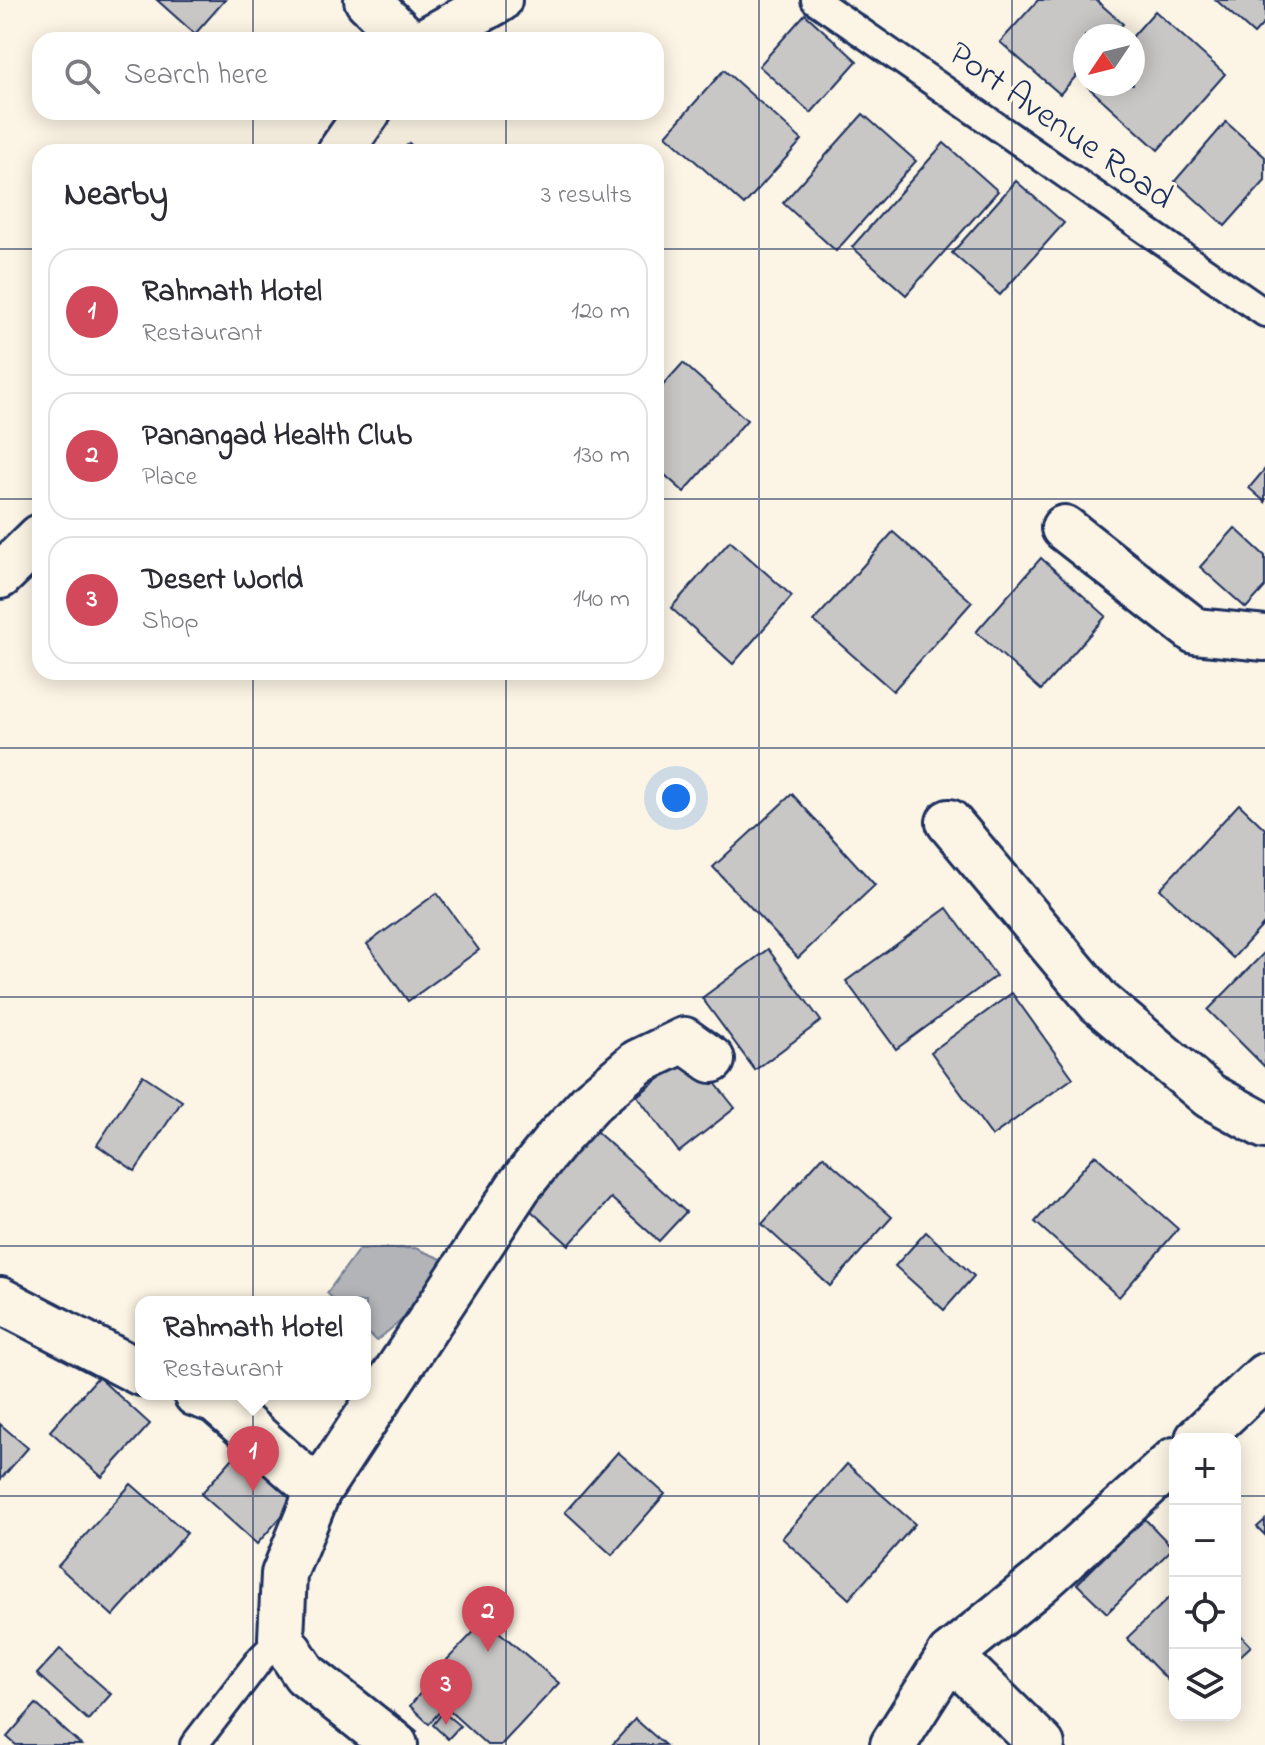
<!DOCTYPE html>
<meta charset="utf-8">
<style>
body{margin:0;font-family:"Indie Flower",sans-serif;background:#f7f7f7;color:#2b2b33}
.controls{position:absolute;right:24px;bottom:24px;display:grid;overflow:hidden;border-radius:16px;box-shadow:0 4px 20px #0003}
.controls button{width:72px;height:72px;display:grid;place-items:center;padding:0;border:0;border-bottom:2px solid #e1e1e2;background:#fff;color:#2b2b33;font:40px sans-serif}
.compass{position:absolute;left:1073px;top:24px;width:72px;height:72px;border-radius:50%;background:#fff;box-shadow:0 4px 20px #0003;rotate:235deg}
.you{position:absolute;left:676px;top:798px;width:28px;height:28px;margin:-20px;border:6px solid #fff;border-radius:50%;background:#1a73e8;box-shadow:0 0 0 12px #1a73e833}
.badge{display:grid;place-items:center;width:52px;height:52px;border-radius:50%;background:#d1495b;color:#fff;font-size:26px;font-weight:700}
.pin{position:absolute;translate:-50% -66px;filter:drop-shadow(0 2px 4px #0008)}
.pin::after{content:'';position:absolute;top:42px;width:28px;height:24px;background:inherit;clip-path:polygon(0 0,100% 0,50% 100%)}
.popup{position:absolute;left:135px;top:1296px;width:236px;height:104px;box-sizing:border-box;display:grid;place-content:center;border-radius:16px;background:#fff;filter:drop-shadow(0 2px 6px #0005);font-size:26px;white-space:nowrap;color:#7c7c81}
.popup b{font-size:30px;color:#2b2b33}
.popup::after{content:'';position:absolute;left:50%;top:100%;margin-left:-16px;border:16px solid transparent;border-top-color:#fff}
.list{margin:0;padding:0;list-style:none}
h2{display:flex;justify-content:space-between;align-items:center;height:104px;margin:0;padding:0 32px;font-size:34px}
h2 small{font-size:26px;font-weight:400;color:#7c7c81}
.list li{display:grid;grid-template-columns:52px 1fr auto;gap:24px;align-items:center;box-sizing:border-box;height:128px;margin:0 16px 16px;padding:0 16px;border:2px solid #e1e1e2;border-radius:24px}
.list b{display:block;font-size:30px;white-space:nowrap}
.list p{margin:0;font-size:26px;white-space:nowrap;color:#7c7c81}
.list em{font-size:26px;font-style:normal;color:#7c7c81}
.icon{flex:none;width:44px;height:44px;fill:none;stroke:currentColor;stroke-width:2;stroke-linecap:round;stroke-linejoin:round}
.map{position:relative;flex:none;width:1265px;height:1745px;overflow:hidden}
.search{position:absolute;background:#fff;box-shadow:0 4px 20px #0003;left:32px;top:32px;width:632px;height:88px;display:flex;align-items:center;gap:20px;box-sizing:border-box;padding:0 28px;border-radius:24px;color:#7c7c81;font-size:30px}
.panel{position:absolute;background:#fff;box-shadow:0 4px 20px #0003;left:32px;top:144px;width:632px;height:536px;border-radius:24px}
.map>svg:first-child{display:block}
.water{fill:#b2b4b8;stroke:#767f94;stroke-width:2}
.building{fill:#c8c7c6;stroke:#1b2f5e;stroke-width:2}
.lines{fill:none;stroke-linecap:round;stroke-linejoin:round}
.service-casing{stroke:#1b2f5e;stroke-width:32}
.minor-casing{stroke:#1b2f5e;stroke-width:50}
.secondary-casing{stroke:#1b2f5e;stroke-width:50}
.service{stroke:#fcf5e5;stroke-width:26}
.minor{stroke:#fcf5e5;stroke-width:44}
.secondary{stroke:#fcf5e5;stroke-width:44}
.grid{fill:none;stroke:#1b2f5e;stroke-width:2;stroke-opacity:0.55}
.labels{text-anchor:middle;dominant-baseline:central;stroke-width:6;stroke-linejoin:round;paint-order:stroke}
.street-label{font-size:36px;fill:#1b2f5e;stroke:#fcf5e5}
</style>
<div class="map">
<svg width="1265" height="1745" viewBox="0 0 1265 1745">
<rect width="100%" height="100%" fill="#fcf5e5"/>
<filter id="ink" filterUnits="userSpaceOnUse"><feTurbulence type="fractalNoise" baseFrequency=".0125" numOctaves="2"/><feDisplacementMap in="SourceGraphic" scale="16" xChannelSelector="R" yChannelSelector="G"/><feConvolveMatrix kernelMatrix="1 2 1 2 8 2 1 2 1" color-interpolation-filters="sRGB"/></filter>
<g filter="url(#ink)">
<polygon class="water" points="415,1248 456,1265 424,1302 376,1341 365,1330 365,1302 336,1302 327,1293 359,1249"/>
<g class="building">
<polygon points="157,0 225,0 195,34"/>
<polygon points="1038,0 1096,0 1123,24 1112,36 1085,36 1085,66 1060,94 1000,42"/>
<polygon points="1216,0 1265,0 1265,22 1254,34"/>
<polygon points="1155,11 1225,74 1158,150 1088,87 1091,84 1133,84 1133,36"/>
<polygon points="805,14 857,61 811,113 759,66"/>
<polygon points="724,70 802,140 744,205 666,135"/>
<polygon points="863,114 916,161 836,251 783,203"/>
<polygon points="1226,122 1265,157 1265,181 1225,226 1175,181"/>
<polygon points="409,143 419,152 401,152"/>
<polygon points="944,143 998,191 906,295 852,247"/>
<polygon points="1016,181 1064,223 1000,295 952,253"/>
<polygon points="683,363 747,420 684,492 656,467 656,393"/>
<polygon points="1265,469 1265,502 1249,488"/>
<polygon points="1235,528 1265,556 1265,587 1246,608 1200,567"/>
<polygon points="893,532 972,602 893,691 814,621"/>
<polygon points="730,541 792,596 733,664 671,608"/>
<polygon points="1041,558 1106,616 1041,690 976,632"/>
<polygon points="792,794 875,885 798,958 713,867"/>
<polygon points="1239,804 1265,829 1265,923 1233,958 1160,889"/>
<polygon points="437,893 479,950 408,1001 367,944"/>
<polygon points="947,908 996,976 896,1049 846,981"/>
<polygon points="768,949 821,1021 755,1070 702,998"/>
<polygon points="1265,952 1265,1067 1208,1010"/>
<polygon points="1012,993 1073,1078 992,1136 931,1052"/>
<polygon points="692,1054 735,1108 679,1152 637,1096"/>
<polygon points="143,1075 182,1101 135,1171 97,1145"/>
<polygon points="588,1124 686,1212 659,1241 611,1198 569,1245 520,1201"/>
<polygon points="1095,1155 1178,1229 1119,1297 1035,1222"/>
<polygon points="823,1156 892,1217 830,1286 762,1224"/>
<polygon points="926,1232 974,1276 944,1310 895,1266"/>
<polygon points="98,1377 150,1424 102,1477 50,1431"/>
<polygon points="0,1424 28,1448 0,1480"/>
<polygon points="248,1441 304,1491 257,1544 201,1494"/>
<polygon points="618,1452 665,1494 612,1555 565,1512"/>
<polygon points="847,1464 915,1524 849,1599 782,1538"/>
<polygon points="131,1484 187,1533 113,1616 58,1566"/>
<polygon points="1144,1518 1173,1548 1107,1613 1077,1584"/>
<polygon points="1265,1520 1265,1535 1257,1527"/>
<polygon points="1175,1592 1175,1688 1127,1638"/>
<polygon points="485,1620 559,1683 501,1745 487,1745 422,1686"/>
<polygon points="1235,1629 1251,1646 1235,1661"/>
<polygon points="60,1649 111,1694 88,1720 37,1674"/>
<polygon points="422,1691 442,1709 429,1724 410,1706"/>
<polygon points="36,1704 81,1745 16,1745 7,1737"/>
<polygon points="394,1712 417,1731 404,1745 393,1721"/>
<polygon points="443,1712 460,1726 448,1739 433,1725"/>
<polygon points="635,1719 665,1745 612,1745"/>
</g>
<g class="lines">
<g class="service-casing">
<g id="service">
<polyline points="815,0 1265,313"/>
<polyline points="194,1745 261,1658 281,1638"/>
</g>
</g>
<g class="minor-casing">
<g id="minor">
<polyline points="367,0 407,40"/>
<polyline points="426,40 499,0"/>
<polyline points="340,152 368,112"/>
<polyline points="1064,528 1195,631 1265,638"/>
<polyline points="0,576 40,537"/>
<polyline points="949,822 1099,1002 1210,1096 1265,1126"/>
<polyline points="0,1300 141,1373"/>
<polyline points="196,1394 216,1401 318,1491 284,1574 281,1638 305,1674 395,1745"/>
<polyline points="318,1491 519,1186 557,1139 591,1102 638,1062 684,1040 712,1060"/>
<polyline points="950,1655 1042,1745"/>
</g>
</g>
<g class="secondary-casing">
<g id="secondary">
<polyline points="1198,1439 1265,1376"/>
<polyline points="893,1745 950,1655 1040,1582 1175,1460"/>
</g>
</g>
<use href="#service" class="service"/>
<use href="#minor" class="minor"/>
<use href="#secondary" class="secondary"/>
</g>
</g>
<path class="grid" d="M253 0V40M506 0V40M759 0V1745M1012 0V1745M253 112V152M506 112V152M0 249H40M656 249H1265M0 499H40M656 499H1265M253 672V1745M506 672V1745M0 748H1265M0 997H1265M0 1246H1265M0 1496H1175M1235 1496H1265"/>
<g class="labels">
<g class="street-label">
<text transform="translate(1060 127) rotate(35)">Port Avenue Road</text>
</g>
</g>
</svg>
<div class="controls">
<button>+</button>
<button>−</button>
<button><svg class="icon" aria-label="locate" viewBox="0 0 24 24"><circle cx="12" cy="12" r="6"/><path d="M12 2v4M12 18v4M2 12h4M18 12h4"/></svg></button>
<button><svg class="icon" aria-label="layers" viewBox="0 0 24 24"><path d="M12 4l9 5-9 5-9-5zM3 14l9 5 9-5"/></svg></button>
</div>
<svg class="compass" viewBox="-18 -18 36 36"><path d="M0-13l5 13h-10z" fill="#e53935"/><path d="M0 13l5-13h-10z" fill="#7c7c81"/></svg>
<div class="you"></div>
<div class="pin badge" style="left:253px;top:1492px">1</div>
<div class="popup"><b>Rahmath Hotel</b>Restaurant</div>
<div class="pin badge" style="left:488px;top:1652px">2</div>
<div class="pin badge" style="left:446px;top:1725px">3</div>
<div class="search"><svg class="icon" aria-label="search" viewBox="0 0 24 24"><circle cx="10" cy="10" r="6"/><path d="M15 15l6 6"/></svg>Search here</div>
<section class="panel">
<h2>Nearby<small>3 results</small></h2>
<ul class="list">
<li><span class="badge">1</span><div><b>Rahmath Hotel</b><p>Restaurant</p></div><em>120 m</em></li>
<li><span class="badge">2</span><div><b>Panangad Health Club</b><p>Place</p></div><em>130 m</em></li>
<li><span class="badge">3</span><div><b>Desert World</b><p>Shop</p></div><em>140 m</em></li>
</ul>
</section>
</div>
